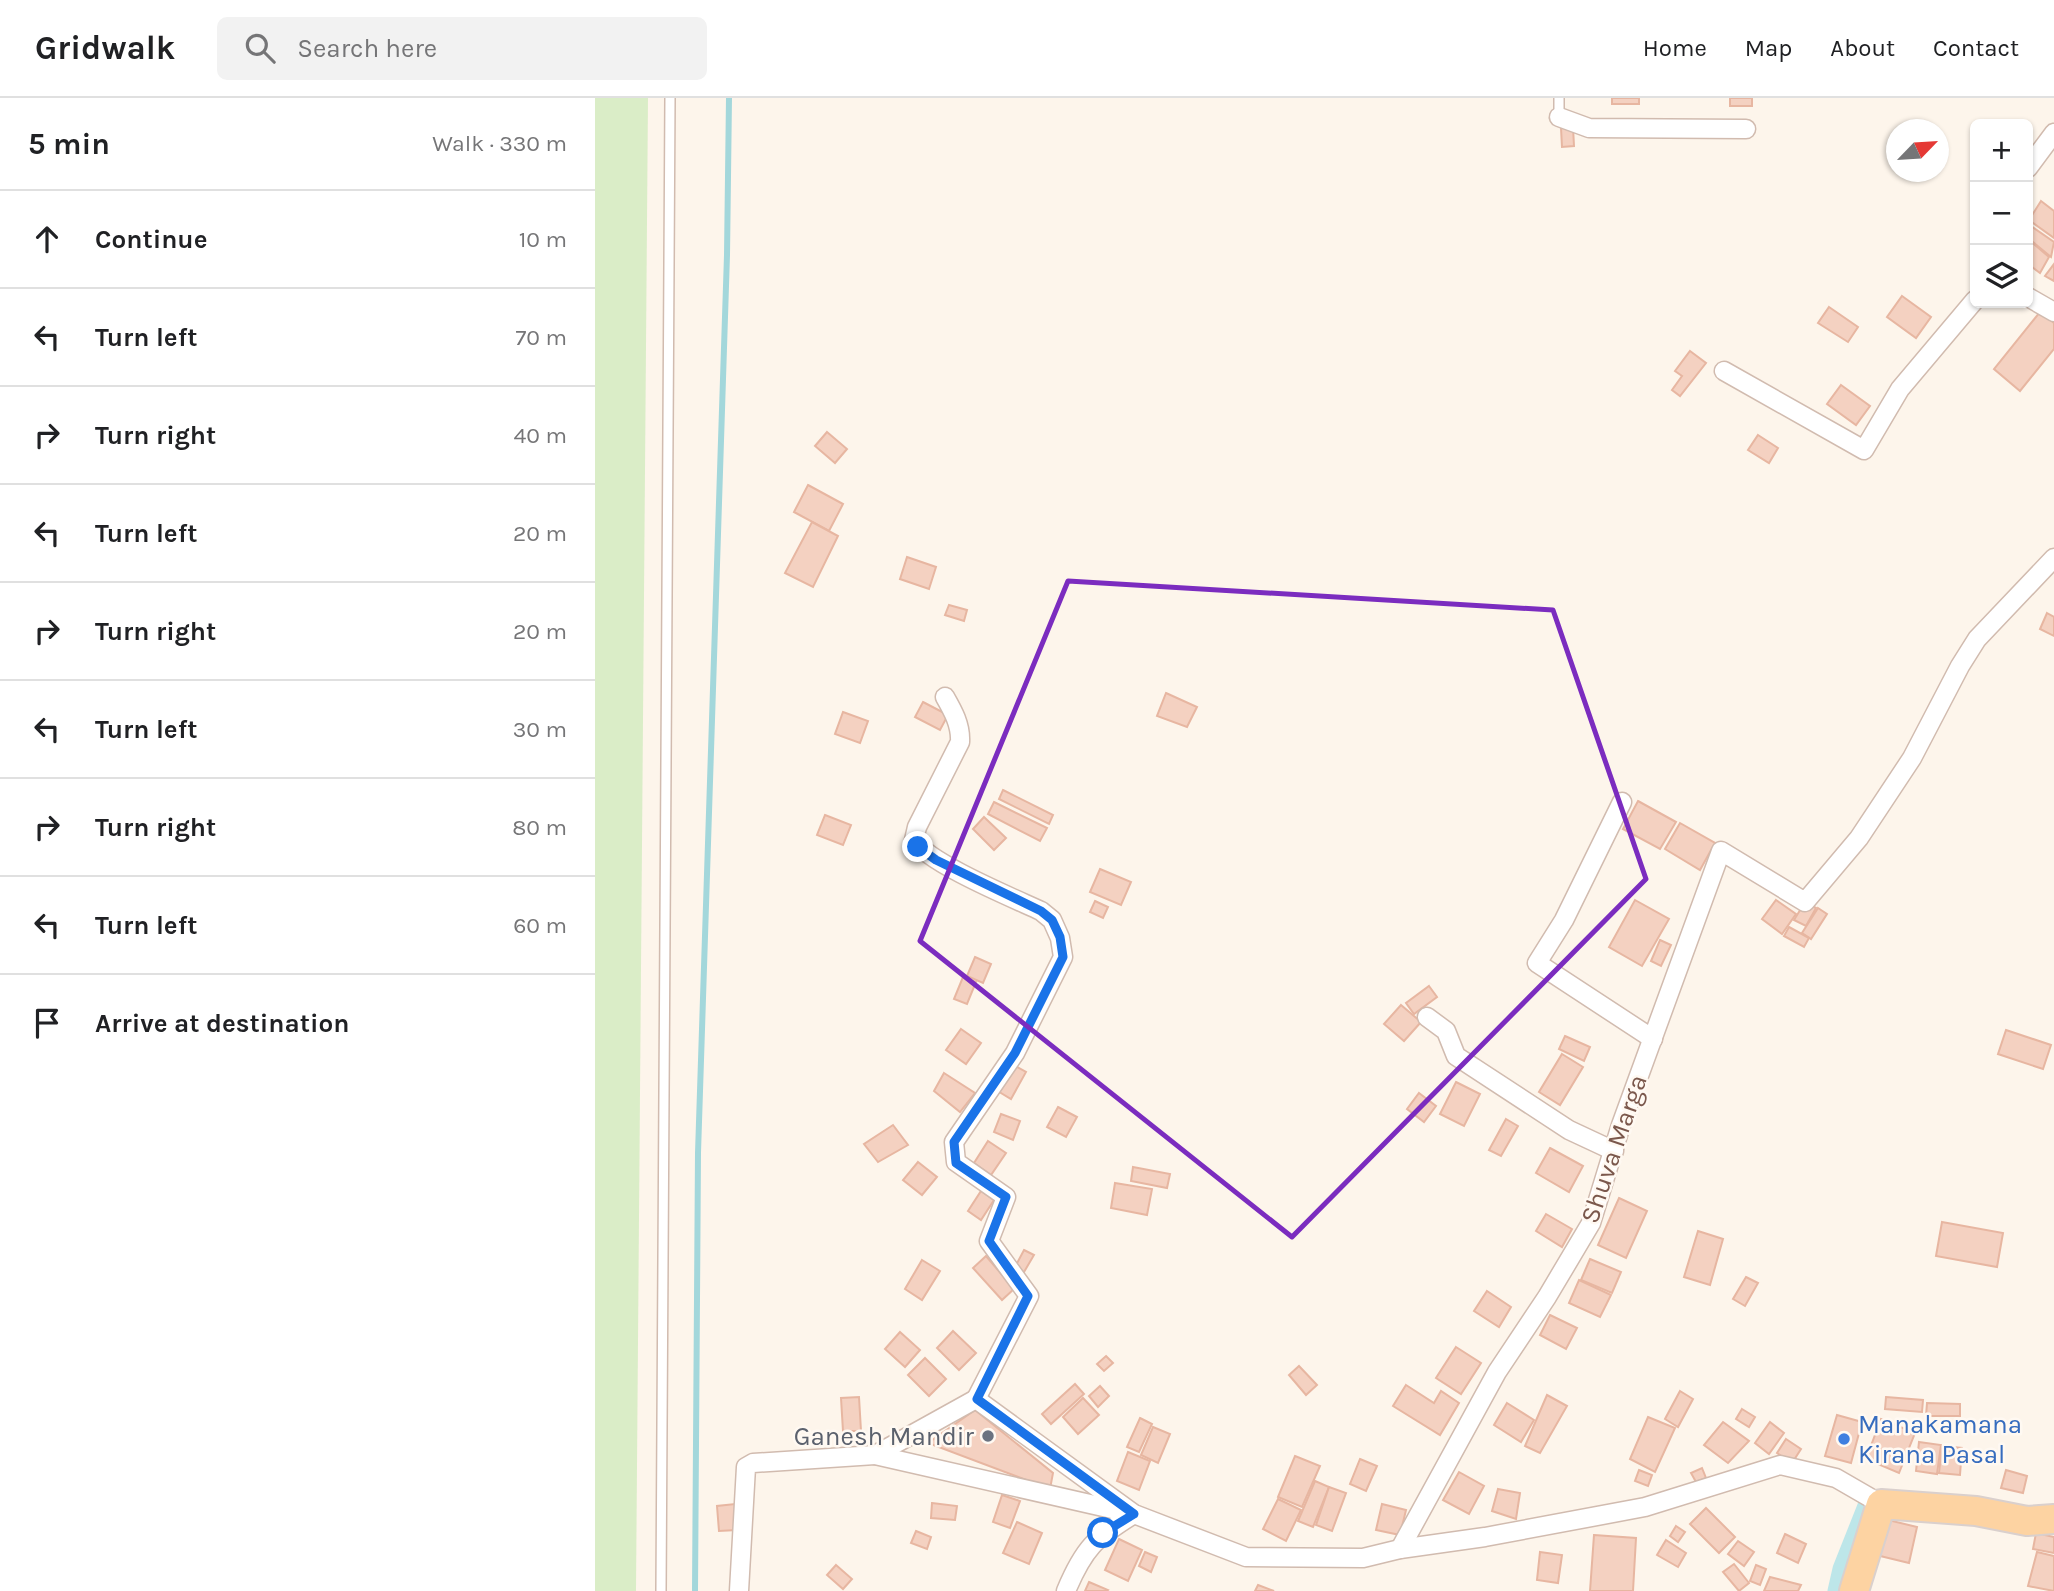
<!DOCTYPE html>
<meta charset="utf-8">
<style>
body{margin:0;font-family:Karla,sans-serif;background:#f2f2f2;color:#202124}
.controls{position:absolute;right:21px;top:21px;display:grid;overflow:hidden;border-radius:10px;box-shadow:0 2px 5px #0004}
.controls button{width:63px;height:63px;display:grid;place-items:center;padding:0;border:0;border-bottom:2px solid #e0e0e0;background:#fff;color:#202124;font:35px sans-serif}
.compass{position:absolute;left:1291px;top:21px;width:63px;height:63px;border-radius:50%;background:#fff;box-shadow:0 2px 5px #0004;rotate:65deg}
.stop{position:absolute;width:21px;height:21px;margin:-16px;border:5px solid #1a73e8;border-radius:50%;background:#fff}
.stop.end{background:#1a73e8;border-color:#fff;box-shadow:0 2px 7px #0008}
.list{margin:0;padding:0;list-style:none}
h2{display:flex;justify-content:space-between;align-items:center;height:91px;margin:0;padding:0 28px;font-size:30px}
h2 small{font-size:23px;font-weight:400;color:#757577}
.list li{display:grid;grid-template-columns:46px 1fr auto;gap:21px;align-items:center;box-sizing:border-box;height:98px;padding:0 28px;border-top:2px solid #e0e0e0}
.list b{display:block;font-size:26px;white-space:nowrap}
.list em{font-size:23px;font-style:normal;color:#757577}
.icon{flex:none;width:38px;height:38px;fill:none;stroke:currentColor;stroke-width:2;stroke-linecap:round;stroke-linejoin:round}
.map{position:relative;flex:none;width:1459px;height:1493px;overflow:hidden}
header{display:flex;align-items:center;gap:42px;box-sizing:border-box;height:98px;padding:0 35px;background:#fff;border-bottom:2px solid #e0e0e0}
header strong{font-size:33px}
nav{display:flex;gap:38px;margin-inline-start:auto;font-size:24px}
.search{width:490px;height:63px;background:#f2f2f2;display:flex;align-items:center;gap:18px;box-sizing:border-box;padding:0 24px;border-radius:10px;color:#757577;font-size:26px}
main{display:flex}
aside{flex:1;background:#fff}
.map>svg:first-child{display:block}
.green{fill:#daedc7}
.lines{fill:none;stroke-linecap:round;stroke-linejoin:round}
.stream{stroke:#a3d7db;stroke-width:6}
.canal{stroke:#bde6e9;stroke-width:19}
.building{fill:#f4d1c1;stroke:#e7b6a1;stroke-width:2}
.service-casing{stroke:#d1bbaf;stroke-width:12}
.minor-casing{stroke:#d1bbaf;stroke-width:21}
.primary-casing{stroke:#dad0cd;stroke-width:32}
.service{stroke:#fff;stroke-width:9}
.minor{stroke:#fff;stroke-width:18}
.primary{stroke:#fdd3a2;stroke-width:28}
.route{stroke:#1a73e8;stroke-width:9}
.marked{fill:none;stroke:#7b2cbf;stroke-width:5;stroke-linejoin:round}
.worship-dot{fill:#6b7280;stroke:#fff9f2;stroke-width:2.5}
.shop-dot{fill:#3f7fe0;stroke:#fff9f2;stroke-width:2.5}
.labels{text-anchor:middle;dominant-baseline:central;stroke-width:5;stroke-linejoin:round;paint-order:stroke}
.street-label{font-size:26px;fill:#7b584c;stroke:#fff9f2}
.shop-label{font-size:26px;fill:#366cbe;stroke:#fff9f2;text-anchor:start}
.worship-label{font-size:26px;fill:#5b616d;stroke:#fff9f2;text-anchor:end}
</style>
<header>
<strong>Gridwalk</strong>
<div class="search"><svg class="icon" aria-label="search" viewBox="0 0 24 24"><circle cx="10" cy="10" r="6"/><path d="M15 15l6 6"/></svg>Search here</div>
<nav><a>Home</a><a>Map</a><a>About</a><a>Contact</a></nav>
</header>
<main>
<aside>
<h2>5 min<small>Walk · 330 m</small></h2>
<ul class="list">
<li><svg class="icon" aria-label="ahead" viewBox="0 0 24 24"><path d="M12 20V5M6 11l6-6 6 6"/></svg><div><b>Continue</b></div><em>10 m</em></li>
<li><svg class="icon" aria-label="left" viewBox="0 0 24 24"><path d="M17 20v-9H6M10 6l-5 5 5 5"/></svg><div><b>Turn left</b></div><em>70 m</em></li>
<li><svg class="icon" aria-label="right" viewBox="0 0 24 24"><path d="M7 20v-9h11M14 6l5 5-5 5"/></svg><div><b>Turn right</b></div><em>40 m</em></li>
<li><svg class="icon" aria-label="left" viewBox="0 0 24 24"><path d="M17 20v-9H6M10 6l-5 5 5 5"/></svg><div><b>Turn left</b></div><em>20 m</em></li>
<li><svg class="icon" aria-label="right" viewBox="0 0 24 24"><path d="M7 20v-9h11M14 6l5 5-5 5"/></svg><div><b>Turn right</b></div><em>20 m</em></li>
<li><svg class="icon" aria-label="left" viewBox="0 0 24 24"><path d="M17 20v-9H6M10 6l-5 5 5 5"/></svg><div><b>Turn left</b></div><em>30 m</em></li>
<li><svg class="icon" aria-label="right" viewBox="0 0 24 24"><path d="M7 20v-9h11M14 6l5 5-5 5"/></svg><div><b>Turn right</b></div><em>80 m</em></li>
<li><svg class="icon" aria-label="left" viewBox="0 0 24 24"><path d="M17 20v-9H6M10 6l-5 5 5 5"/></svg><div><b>Turn left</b></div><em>60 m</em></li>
<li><svg class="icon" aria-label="arrive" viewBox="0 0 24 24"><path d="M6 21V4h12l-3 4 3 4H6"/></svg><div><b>Arrive at destination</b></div></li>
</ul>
</aside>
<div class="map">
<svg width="1459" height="1493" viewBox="0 0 1459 1493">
<rect width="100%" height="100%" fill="#fdf5eb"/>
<polygon class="green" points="0,0 53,0 41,1493 0,1493"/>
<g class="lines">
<polyline class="stream" points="100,1493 103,1055 132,157 134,0"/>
<polyline class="canal" points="1242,1493 1247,1471 1272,1408"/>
</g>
<g class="building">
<rect x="1017" y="0" width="27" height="6"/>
<rect x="1135" y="0" width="22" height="8"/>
<polygon points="978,29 979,48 967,49 966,30"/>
<polygon points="1446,103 1459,113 1459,140 1434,122"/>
<polygon points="1433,126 1459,144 1456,159 1433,140"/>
<polygon points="1433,141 1454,159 1445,175 1433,166"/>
<polygon points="1459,166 1459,183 1450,178"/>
<polygon points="1307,198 1336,219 1321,240 1292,219"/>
<polygon points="1234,209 1263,229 1253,244 1223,225"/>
<polygon points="1445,214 1459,225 1459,251 1425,293 1399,271"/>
<polygon points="1095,253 1111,265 1085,298 1077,292 1087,278 1080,273"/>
<polygon points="1246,287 1275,308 1261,327 1232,306"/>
<polygon points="232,334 252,351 240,365 220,348"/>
<polygon points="1163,337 1183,350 1174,365 1153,352"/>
<polygon points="213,387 248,406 234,433 199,414"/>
<polygon points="217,424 243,438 218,489 190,475"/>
<polygon points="312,459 341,469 334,491 305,481"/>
<polygon points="354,507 372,512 369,523 350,517"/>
<polygon points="1452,515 1459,519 1459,538 1445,531"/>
<polygon points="571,595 602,609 592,629 562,618"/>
<polygon points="328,604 353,617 345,632 320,619"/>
<polygon points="248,614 273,623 265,645 240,636"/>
<polygon points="408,692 458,717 454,726 404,701"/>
<polygon points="1043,703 1081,724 1065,751 1028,731"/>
<polygon points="399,704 452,730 445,743 393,716"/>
<polygon points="230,717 256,727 248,747 222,737"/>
<polygon points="389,719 411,740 399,752 378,731"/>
<polygon points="1085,725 1120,745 1105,772 1070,751"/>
<polygon points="505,771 536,784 526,807 495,794"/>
<polygon points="1040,802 1074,821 1047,868 1014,849"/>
<polygon points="1181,802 1201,816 1187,836 1167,821"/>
<polygon points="500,803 513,809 508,820 495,814"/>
<polygon points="1210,804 1221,810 1211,828 1199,822"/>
<polygon points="1223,810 1232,816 1216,841 1207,835"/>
<polygon points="1194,829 1214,840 1209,849 1189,838"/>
<polygon points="1065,842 1076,847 1066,868 1056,863"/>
<polygon points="380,859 396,866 388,885 372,878"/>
<polygon points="368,879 381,884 372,906 359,901"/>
<polygon points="834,888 842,899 819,916 811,905"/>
<polygon points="806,907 826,924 809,943 789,926"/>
<polygon points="366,931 386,945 371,966 351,952"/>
<polygon points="1411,932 1456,947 1448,971 1403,956"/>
<polygon points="970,938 995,949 989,963 964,951"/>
<polygon points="967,956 988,969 965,1007 944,994"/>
<polygon points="417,966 431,974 416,1001 401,992"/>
<polygon points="349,975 380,995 365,1014 339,993"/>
<polygon points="861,984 885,996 869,1028 845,1016"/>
<polygon points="824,995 841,1008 829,1024 812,1011"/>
<polygon points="463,1009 482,1019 471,1039 452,1029"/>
<polygon points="406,1016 425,1023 418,1042 399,1034"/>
<polygon points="911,1021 923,1028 906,1058 894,1052"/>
<polygon points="298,1027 313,1047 283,1064 269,1046"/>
<polygon points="393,1043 411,1055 396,1077 379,1065"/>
<polygon points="955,1050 988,1068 974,1094 941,1075"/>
<polygon points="323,1064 342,1079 327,1097 308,1082"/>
<polygon points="538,1069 575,1076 572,1090 536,1083"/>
<polygon points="520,1085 557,1091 552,1117 516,1110"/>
<polygon points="386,1093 399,1102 386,1122 373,1113"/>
<polygon points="1024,1100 1052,1113 1031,1160 1003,1147"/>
<polygon points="951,1116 977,1131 967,1149 941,1133"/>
<polygon points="1347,1124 1408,1135 1402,1169 1341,1158"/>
<polygon points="1103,1133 1128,1141 1115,1187 1089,1179"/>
<polygon points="429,1152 439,1157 429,1174 420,1169"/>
<polygon points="391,1158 419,1191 407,1202 378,1170"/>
<polygon points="995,1161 1026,1174 1017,1195 986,1182"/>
<polygon points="327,1162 345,1173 327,1202 310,1191"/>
<polygon points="1151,1179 1163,1185 1150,1208 1138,1201"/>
<polygon points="984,1182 1016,1197 1005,1219 974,1205"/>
<polygon points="892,1193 916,1209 904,1229 879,1213"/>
<polygon points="955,1217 982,1230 971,1251 945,1237"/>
<polygon points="358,1233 381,1255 364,1272 342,1250"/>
<polygon points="305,1234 325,1252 310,1269 290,1251"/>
<polygon points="861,1249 886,1265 866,1296 841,1280"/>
<polygon points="511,1258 518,1265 509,1273 502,1266"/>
<polygon points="330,1260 351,1281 334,1298 313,1277"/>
<polygon points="704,1268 722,1287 711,1297 694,1277"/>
<polygon points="480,1286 489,1296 456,1326 447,1316"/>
<polygon points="811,1287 839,1305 846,1293 864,1305 845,1337 798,1308"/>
<polygon points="505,1288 514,1298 503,1309 494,1298"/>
<polygon points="1085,1293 1098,1301 1083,1329 1070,1321"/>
<polygon points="952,1297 972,1308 945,1355 930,1348"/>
<polygon points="264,1299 266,1333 248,1333 246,1300"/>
<polygon points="1291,1299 1328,1302 1327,1314 1290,1311"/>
<polygon points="488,1300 504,1317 483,1336 468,1319"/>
<polygon points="912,1305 939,1322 926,1344 899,1327"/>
<polygon points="1332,1305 1365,1306 1365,1318 1331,1318"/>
<polygon points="1147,1311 1160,1319 1154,1329 1141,1321"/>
<polygon points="380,1312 458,1375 455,1391 333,1345"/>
<polygon points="1242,1317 1267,1324 1256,1365 1230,1358"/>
<polygon points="1053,1319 1080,1330 1060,1374 1035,1361"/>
<polygon points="545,1320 557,1326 544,1354 532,1349"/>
<polygon points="1286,1321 1320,1335 1304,1375 1271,1361"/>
<polygon points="1128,1324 1154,1343 1133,1365 1109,1347"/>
<polygon points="1175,1324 1189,1335 1174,1356 1160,1345"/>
<polygon points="558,1329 575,1336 563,1365 546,1357"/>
<polygon points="1191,1341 1206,1351 1197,1365 1182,1355"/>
<polygon points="1324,1344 1346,1347 1342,1376 1321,1373"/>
<polygon points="1347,1348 1367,1350 1365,1377 1344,1375"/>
<polygon points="533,1354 555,1363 544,1392 522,1383"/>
<polygon points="700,1358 725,1368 707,1409 683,1399"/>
<polygon points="765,1361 782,1368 771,1393 755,1386"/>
<polygon points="1107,1370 1111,1380 1101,1384 1096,1375"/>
<polygon points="1044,1372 1057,1377 1053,1388 1040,1383"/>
<polygon points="1411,1372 1432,1378 1428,1395 1406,1390"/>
<polygon points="864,1374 889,1388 874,1416 848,1402"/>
<polygon points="720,1383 734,1389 718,1429 703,1423"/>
<polygon points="734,1389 751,1395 737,1433 721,1427"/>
<polygon points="903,1391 925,1395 921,1421 897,1413"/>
<polygon points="407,1397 425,1403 415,1430 398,1424"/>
<polygon points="683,1401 706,1412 691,1443 668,1431"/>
<polygon points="337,1405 362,1408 360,1422 336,1420"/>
<polygon points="140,1406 142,1432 124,1433 122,1408"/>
<polygon points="787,1406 811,1412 805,1437 781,1432"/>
<polygon points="1111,1410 1140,1439 1124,1455 1095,1426"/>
<polygon points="1289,1421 1322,1429 1314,1465 1281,1457"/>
<polygon points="422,1424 447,1435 434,1466 408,1455"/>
<polygon points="1081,1428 1090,1434 1083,1444 1075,1438"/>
<polygon points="321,1433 336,1439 332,1451 316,1445"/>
<polygon points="1441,1435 1459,1439 1459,1455 1438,1451"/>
<polygon points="1190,1436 1211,1446 1203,1465 1182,1455"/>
<polygon points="999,1437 1041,1440 1038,1493 995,1493"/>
<polygon points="524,1441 547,1452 533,1483 510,1472"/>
<polygon points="1071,1442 1091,1455 1083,1469 1062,1457"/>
<polygon points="1143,1443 1159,1454 1149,1468 1133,1456"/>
<polygon points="550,1454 562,1459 556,1474 544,1468"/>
<polygon points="945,1454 967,1457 963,1485 942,1482"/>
<polygon points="1442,1454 1459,1458 1459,1493 1433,1488"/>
<polygon points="1139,1466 1154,1485 1144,1493 1128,1474"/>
<polygon points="241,1467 257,1481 248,1491 232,1477"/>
<polygon points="1161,1467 1171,1471 1165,1487 1155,1483"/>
<polygon points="1175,1479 1206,1487 1203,1493 1169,1493"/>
<polygon points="494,1484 513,1492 512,1493 490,1493"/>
<polygon points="663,1487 679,1493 660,1493"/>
</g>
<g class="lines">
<g class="service-casing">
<g id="service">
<polyline points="964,19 964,0"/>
<polyline points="66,1493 75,0"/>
</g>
</g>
<g class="minor-casing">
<g id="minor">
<polyline points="964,19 994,30 1151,31"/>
<polyline points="1433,70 1459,35"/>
<polyline points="1433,199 1459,214"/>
<polyline points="1129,273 1269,352 1305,291 1380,202"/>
<path d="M350 599C358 613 366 627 365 644L322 729 319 742C333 765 418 800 446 813L457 822 465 840 468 859 420 955 359 1044 361 1064 411 1099 394 1143 434 1198 381 1301"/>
<polyline points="1027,704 969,822 942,865 1058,941"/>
<polyline points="832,919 851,933 861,958 974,1032 1019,1053"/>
<path d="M280 1357 539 1416C500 1440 489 1450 471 1493"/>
<polyline points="805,1451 902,1274 952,1199 996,1125 1026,1027 1126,753 1210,804 1264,740 1317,660 1365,568 1382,541 1459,460"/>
<polyline points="144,1493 151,1369 158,1365 280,1357 381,1301 539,1416 651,1459 768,1460 805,1451 890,1439 1050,1409 1185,1367 1241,1380 1286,1406"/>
</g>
</g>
<g class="primary-casing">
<polyline id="primary" points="1259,1493 1286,1406 1381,1413 1432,1423 1459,1421"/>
</g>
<use href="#service" class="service"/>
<use href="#minor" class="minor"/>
<use href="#primary" class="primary"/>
</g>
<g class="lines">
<polyline class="route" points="323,749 341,762 446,813 457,822 465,839 468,859 420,955 359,1044 361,1065 411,1099 394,1143 433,1198 382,1301 539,1416 508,1435"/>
</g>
<path class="marked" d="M473 483 958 512 1051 781 697 1139 325 843Z"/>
<circle class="worship-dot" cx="393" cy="1338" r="7"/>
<circle class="shop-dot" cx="1249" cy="1341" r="7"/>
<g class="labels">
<g class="street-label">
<text transform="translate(1019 1051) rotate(-71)">Shuva Marga</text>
</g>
<g class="shop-label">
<text x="1263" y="1326">Manakamana<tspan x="1263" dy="30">Kirana Pasal</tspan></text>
</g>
<g class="worship-label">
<text x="379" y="1338">Ganesh Mandir</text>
</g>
</g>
</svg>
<div class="controls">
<button>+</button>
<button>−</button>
<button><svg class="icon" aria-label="layers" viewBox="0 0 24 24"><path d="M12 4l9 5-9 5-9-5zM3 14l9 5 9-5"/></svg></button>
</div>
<svg class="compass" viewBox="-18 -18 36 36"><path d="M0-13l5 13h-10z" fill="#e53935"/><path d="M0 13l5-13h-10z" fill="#757577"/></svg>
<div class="stop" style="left:508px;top:1435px"></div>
<div class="stop end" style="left:323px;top:749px"></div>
</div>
</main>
